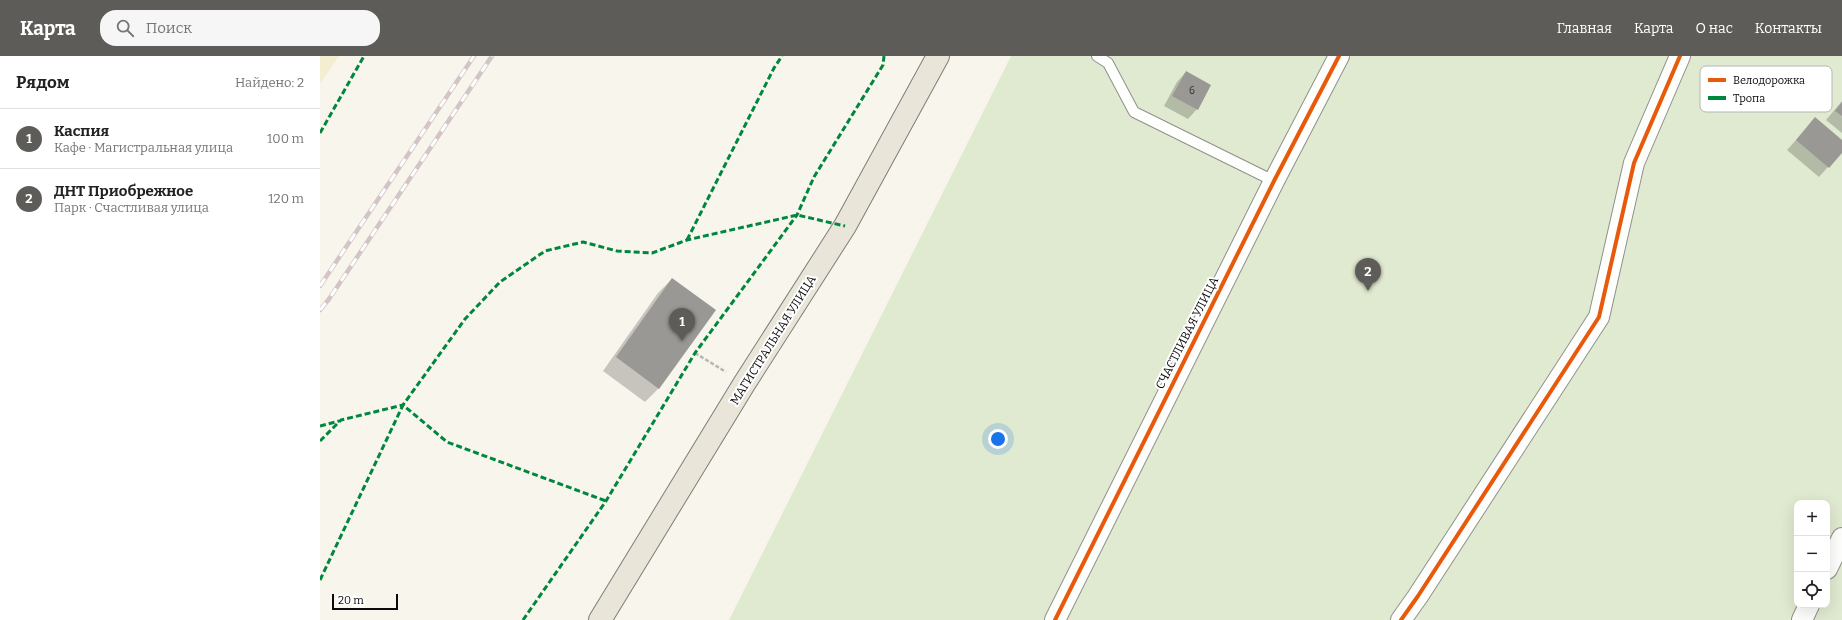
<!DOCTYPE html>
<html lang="ru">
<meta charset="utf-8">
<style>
body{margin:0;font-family:Bitter,serif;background:#f6f6f6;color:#222}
.controls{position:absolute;right:12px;bottom:12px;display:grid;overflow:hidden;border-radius:8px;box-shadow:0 4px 16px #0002}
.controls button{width:36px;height:36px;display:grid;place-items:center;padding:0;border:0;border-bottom:1px solid #e0e0e0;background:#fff;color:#222;font:20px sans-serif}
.scale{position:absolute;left:12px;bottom:10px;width:66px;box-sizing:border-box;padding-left:4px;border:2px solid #0a0a0a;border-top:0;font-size:11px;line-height:14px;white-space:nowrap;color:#0a0a0a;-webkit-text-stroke:3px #fff;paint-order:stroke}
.you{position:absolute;left:678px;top:383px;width:14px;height:14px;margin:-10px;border:3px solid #fff;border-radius:50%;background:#1a73e8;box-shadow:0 0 0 6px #1a73e833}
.badge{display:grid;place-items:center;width:26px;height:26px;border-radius:50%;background:#5d5c59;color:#fff;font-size:13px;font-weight:700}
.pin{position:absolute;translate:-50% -33px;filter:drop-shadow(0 1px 2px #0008)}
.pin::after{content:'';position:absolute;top:21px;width:14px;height:12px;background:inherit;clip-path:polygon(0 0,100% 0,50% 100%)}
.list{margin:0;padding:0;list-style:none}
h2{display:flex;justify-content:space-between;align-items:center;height:52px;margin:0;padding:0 16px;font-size:17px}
h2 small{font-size:13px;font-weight:400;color:#767676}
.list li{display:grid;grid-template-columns:26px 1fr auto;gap:12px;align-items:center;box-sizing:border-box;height:60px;padding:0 16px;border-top:1px solid #e0e0e0}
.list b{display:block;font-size:15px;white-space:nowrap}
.list p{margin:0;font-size:13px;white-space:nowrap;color:#767676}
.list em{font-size:13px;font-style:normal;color:#767676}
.icon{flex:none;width:22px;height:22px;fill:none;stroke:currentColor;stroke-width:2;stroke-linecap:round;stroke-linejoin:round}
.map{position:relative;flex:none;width:1522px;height:564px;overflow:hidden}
header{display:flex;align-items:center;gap:24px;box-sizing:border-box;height:56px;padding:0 20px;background:#5d5c59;color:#fff}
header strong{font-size:19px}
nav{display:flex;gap:22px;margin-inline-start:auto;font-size:14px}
.search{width:280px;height:36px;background:#f6f6f6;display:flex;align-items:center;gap:10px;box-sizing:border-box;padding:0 14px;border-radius:16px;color:#767676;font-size:15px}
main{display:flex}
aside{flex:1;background:#fff}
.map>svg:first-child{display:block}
.green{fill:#e0ead0;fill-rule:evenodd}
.sand{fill:#f5edd2}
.shadow{fill:#0003}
.building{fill:#9a9894}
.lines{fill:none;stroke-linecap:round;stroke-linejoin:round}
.service-casing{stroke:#91908c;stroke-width:12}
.minor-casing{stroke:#91908c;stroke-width:22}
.primary-casing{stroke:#7e7d7a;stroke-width:24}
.path{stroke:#b7b6b5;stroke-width:2.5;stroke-dasharray:4 2;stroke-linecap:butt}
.service{stroke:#fefefc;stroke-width:10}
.minor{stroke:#fefefc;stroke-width:20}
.primary{stroke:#e9e5d9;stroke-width:22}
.rail-casing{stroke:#d3c5c5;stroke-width:4.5}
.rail{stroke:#fff;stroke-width:3;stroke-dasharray:9;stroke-linecap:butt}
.quiet{stroke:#00873e;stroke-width:3;stroke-dasharray:6 3;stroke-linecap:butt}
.cycleway-casing{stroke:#fff;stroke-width:6}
.cycleway{stroke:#e8590c;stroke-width:4}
.labels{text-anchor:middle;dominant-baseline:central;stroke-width:4;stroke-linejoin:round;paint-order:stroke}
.number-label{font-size:10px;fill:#2e2e2c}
.street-label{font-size:12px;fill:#0a0a0a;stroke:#fff}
.key{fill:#fff;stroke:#b6b6b6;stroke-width:1}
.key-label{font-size:11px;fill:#0a0a0a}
</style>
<header>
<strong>Карта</strong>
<div class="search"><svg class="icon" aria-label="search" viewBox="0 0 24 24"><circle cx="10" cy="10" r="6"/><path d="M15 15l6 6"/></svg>Поиск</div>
<nav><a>Главная</a><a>Карта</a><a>О нас</a><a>Контакты</a></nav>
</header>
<main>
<aside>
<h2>Рядом<small>Найдено: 2</small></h2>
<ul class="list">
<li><span class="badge">1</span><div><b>Каспия</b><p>Кафе · Магистральная улица</p></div><em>100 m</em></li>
<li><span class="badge">2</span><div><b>ДНТ Приобрежное</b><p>Парк · Счастливая улица</p></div><em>120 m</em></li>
</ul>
</aside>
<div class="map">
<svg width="1522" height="564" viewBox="0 0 1522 564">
<rect width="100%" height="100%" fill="#f8f5ed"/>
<path class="green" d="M691 0H1522V564H409ZM1477 447H1507V549H1477Z"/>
<polygon class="sand" points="0,0 19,0 0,28"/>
<g class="shadow">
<polygon points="866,16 877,53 868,63 844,50 857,26"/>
<polygon points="1522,45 1522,77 1506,64"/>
<polygon points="1495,63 1522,86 1522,95 1499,121 1467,94"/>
<polygon points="352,223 339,332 325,346 283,315 338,237"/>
</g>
<g class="building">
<polygon points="866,15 891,29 878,54 852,40"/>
<polygon points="1522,46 1522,60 1515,55"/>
<polygon points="1495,61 1522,84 1522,97 1509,112 1476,84"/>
<polygon points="352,222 396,254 339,333 296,301"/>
</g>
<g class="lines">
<g class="service-casing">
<polyline id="service" points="777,0 788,7 814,56 954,125"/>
</g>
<g class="minor-casing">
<g id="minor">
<polyline points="1507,513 1522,482"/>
<polyline points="735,564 954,125 1019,0"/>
<polyline points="1081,564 1098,540 1279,261 1314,107 1360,0"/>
<polyline points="1482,564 1489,549"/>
</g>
</g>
<g class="primary-casing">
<polyline id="primary" points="280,564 424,328 525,170 618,0"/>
</g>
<polyline class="path" points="375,297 406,316"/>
<use href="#service" class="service"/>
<use href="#minor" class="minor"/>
<use href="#primary" class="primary"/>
<g class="rail-casing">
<g id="rail">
<polyline points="0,230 154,0"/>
<polyline points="0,254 9,243 172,0"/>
</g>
</g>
<use href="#rail" class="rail"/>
<g class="quiet">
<polyline points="0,77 44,0"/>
<polyline points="367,184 454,12 462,0"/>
<polyline points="0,370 19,365"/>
<polyline points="0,385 21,364 83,349 145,263 180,226 225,195 263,186 297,195 332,197 367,184 477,159 525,170"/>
<polyline points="0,524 83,349 127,386 286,445"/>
<polyline points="203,564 286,445 375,297 477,159 494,121 563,9 564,0"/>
</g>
<g class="cycleway-casing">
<g id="cycleway">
<polyline points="735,564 954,125 1019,0"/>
<polyline points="1081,564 1098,540 1279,261 1314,107 1360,0"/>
</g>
</g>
<use href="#cycleway" class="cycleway"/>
</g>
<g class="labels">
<g class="number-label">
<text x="872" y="35">6</text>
</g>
<g class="street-label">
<text transform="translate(867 277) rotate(-63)">СЧАСТЛИВАЯ УЛИЦА</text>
<text transform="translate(453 284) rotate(-58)">МАГИСТРАЛЬНАЯ УЛИЦА</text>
</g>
</g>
<rect x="1380" y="10" width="132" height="46" rx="6" class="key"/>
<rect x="1388" y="22" width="18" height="4" fill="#e8590c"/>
<rect x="1388" y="40" width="18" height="4" fill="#00873e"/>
<g class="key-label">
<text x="1413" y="28">Велодорожка</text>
<text x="1413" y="46">Тропа</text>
</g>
</svg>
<div class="controls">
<button>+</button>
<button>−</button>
<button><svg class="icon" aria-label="locate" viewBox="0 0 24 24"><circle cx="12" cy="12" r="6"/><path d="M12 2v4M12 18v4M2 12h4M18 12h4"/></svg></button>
</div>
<div class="scale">20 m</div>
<div class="you"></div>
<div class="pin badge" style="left:362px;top:285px">1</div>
<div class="pin badge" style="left:1048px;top:235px">2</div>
</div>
</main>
